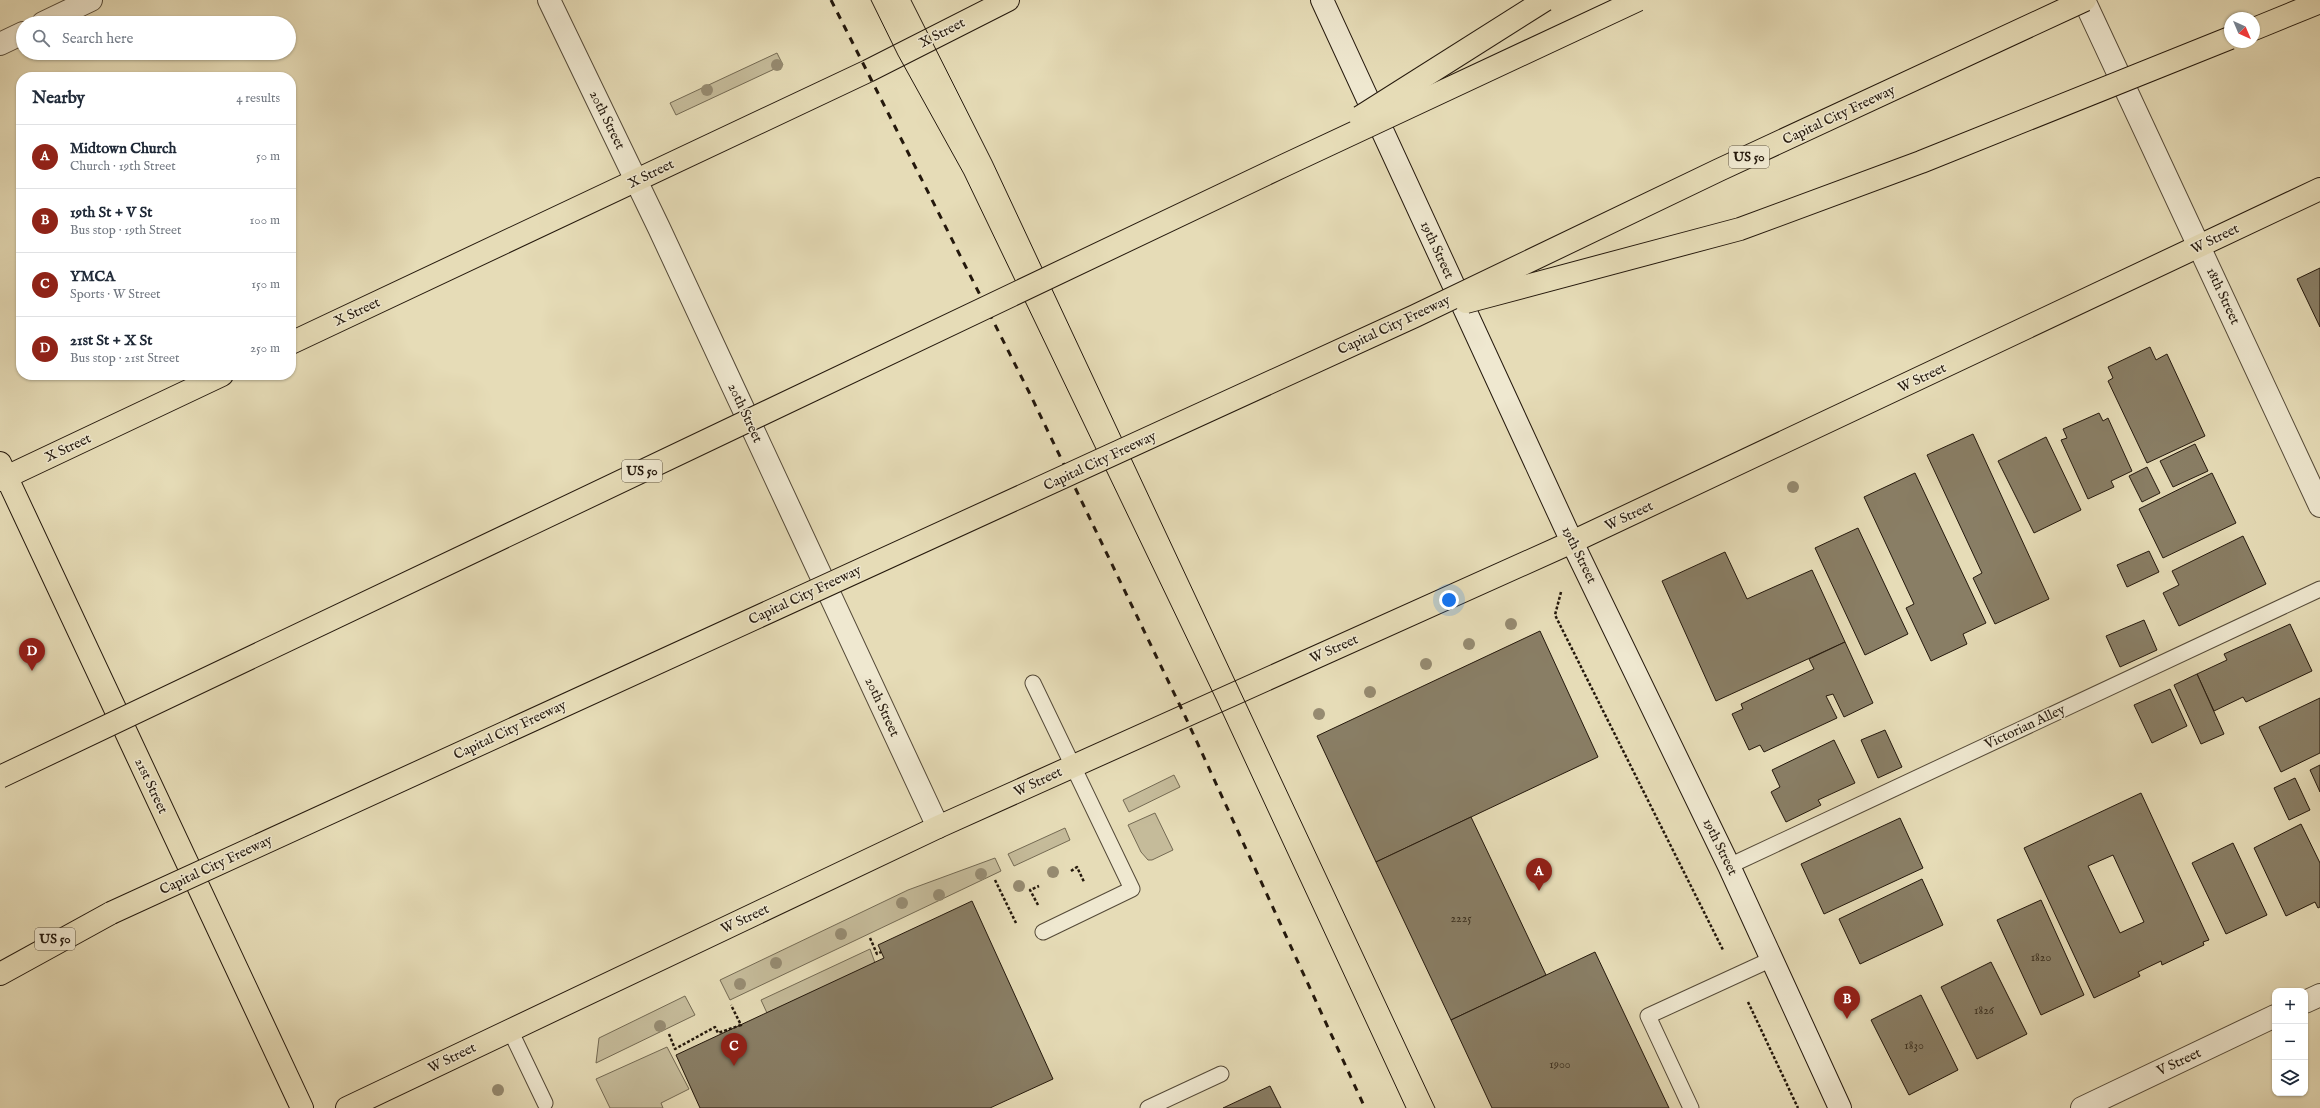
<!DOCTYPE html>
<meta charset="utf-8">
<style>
body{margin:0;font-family:"IM FELL English",serif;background:#f6f6f7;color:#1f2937}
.controls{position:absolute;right:12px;bottom:12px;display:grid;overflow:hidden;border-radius:8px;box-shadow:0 1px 3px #0004}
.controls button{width:36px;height:36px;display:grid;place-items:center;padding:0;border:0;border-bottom:1px solid #e0e1e3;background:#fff;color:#1f2937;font:20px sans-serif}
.compass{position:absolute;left:2224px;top:12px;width:36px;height:36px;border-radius:50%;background:#fff;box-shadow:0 1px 3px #0004;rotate:136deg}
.you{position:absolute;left:1449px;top:600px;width:14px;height:14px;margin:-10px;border:3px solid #fff;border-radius:50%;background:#1a73e8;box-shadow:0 0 0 6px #1a73e833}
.badge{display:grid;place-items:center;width:26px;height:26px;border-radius:50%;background:#8f2418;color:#fff;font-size:13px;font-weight:700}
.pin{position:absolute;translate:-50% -33px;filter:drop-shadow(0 1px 2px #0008)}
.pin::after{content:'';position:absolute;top:21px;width:14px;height:12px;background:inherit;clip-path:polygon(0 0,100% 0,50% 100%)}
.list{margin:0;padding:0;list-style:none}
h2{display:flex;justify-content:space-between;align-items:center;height:52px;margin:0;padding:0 16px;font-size:17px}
h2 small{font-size:13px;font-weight:400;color:#747a83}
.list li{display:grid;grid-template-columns:26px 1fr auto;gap:12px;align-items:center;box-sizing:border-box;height:64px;padding:0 16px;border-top:1px solid #e0e1e3}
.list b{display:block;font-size:15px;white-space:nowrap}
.list p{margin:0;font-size:13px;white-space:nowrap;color:#747a83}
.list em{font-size:13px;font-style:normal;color:#747a83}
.icon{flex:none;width:22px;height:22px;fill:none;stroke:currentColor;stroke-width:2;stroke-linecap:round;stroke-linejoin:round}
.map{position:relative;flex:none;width:2320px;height:1108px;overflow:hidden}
.search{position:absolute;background:#fff;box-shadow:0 1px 3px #0004;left:16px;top:16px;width:280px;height:44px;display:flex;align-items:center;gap:10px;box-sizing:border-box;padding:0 14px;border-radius:22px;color:#747a83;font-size:15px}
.panel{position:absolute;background:#fff;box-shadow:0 1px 3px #0004;left:16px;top:72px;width:280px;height:308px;border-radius:16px}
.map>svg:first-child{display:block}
.green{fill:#c5bb9a;stroke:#746a53}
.building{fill:#897e65;stroke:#24180c;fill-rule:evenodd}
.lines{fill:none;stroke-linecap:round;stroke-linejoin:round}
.lane-casing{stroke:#544937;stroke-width:17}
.street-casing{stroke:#544937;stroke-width:24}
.secondary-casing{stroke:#24180c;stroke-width:24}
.primary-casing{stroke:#24180c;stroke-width:24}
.highway-casing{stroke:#24180c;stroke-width:24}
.path{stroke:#24180c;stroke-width:2.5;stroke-dasharray:3 2;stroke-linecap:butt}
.lane{stroke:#efe8d0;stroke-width:15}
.street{stroke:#efe8d0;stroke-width:22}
.secondary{stroke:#efe8d0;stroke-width:22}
.primary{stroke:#e6dcb7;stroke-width:22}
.highway{stroke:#e6dcb7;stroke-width:22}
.tram{stroke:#24180c;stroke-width:1}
.rail{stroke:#24180c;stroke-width:3;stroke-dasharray:7 7;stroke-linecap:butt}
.highway-bridge-casing{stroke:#24180c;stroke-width:24;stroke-linecap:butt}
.highway-bridge{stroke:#e6dcb7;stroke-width:22}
.tree{fill:#968b71}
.labels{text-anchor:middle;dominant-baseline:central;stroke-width:3;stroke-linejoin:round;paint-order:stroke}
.number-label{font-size:12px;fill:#3d3222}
.shield{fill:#efe8d0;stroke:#615647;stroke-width:1}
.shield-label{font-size:13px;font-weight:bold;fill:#24180c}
.street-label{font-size:14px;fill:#24180c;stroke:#efe8d0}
</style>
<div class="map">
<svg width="2320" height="1108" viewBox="0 0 2320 1108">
<rect width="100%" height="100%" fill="#e6dcb7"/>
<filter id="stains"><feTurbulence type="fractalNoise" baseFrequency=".005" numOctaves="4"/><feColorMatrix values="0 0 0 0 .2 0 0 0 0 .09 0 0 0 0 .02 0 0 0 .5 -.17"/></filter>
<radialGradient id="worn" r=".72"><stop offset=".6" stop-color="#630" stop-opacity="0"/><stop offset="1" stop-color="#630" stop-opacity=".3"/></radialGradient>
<g class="green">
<polygon points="777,53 783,65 676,115 670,103"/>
<polygon points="1174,775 1180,787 1129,812 1123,800"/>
<polygon points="1155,813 1173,850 1152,860 1148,860 1141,852 1128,825"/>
<polygon points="1065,828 1070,840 1014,866 1008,854"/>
<polygon points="995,858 1001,871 730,1000 720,980 908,890"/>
<polygon points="870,949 875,963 767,1013 761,1000"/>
<polygon points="685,996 695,1015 596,1063 599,1038"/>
<polygon points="667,1047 689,1089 661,1103 663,1108 610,1108 596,1079"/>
</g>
<g class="building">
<polygon points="2320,268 2320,327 2297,279"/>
<polygon points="2150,347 2156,360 2167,354 2205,436 2147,463 2108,381 2113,378 2108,367"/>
<polygon points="2099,413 2103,421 2108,418 2132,471 2111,481 2114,487 2088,499 2061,440 2067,438 2063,429"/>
<polygon points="1973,434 2049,599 1995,624 1973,578 1982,573 1927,455"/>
<polygon points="2046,437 2081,510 2034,533 1998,461"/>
<polygon points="2195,444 2208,471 2173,487 2160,461"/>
<polygon points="2147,467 2160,493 2142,502 2129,476"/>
<polygon points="1915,473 1986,623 1963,634 1967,644 1931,661 1906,608 1914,604 1864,497"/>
<polygon points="2212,473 2236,523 2163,558 2139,509"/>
<polygon points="1858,528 1908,634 1865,655 1815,548"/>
<polygon points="2243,536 2266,584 2179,626 2163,593 2179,585 2172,571"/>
<polygon points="2149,551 2159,572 2127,587 2117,565"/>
<polygon points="1725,552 1747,599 1812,570 1845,642 1716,701 1662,581"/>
<polygon points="2144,620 2157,650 2120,667 2106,636"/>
<polygon points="2290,624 2312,671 2246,702 2243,697 2214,711 2197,674 2227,660 2224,654"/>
<polygon points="1540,631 1598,757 1376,862 1317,736"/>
<polygon points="1845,642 1873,703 1844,717 1833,694 1826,696 1837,718 1764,752 1760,745 1749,750 1732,714 1743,709 1741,704 1814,669 1809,659"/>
<polygon points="2197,674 2224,734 2201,744 2174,685"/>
<polygon points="2170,689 2187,726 2152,743 2134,705"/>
<polygon points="2320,698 2320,753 2281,772 2259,727"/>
<polygon points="1885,730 1902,767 1878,778 1861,740"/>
<polygon points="1834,740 1855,783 1818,800 1821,805 1786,822 1771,792 1780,787 1772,770"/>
<polygon points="2320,765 2320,792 2310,770"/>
<polygon points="2295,778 2310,810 2289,820 2274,788"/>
<path d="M2141 793 2209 940 2203 942 2204 945 2162 965 2161 961 2138 972 2140 976 2094 998 2024 848ZM2113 855 2144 922 2120 933 2088 866Z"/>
<polygon points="1471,817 1546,975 1451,1020 1376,862"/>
<polygon points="1900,818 1923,868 1824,914 1801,864"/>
<polygon points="2301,824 2320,863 2320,907 2318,908 2315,902 2286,916 2254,848"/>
<polygon points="2233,843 2267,915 2226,934 2192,863"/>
<polygon points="1922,879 1943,925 1860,964 1839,919"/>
<polygon points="2041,900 2084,995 2041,1015 1997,920"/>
<polygon points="972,901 1053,1079 990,1108 700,1108 676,1055 884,958 878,945"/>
<polygon points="1595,952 1669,1108 1492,1108 1451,1020"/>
<polygon points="1991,962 2027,1034 1977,1059 1941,987"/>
<polygon points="1921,995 1958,1070 1909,1095 1871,1020"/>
<polygon points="1270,1086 1281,1108 1223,1108"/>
</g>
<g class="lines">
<g class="lane-casing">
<g id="lane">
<polyline points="1033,683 1132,889 1043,932"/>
<polyline points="1729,866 2320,589"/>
<polyline points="510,1030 545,1103"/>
<polyline points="1148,1108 1221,1074"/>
<polyline points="1691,1108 1648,1016 1772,959"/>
</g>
</g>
<g class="street-casing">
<g id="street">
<polyline points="549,0 659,228 938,827"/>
<polyline points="2084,0 2320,506"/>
<polyline points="43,23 91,0"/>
<polyline points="0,44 23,33"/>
<polyline points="2305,1002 2320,995"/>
<polyline points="2082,1108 2275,1016"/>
</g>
</g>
<g class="secondary-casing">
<polyline id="secondary" points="1322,0 1572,542 1729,866 1840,1108"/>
</g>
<g class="primary-casing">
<g id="primary">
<polyline points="291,343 868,71 1008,0"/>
<polyline points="0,463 302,1108"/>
<polyline points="0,480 222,375"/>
<polyline points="347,1108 938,827 1572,542 2320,189"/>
</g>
</g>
<g class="highway-casing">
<g id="highway">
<polyline points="2254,29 2320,2"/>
<polyline points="0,974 111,913"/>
</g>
</g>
<g class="path">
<polyline points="1561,592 1555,615 1723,950"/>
<polyline points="1071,871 1077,867 1084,882"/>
<polyline points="995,880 1016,923"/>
<polyline points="1038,905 1030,890 1039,886"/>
<polyline points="870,938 877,954 881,952"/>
<polyline points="1748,1002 1798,1108"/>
<polyline points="669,1034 675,1049 715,1027 718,1033 741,1025 731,1005"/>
</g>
<use href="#lane" class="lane"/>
<use href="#street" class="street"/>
<use href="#secondary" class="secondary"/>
<use href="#primary" class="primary"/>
<use href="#highway" class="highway"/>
<g class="tram">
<polyline points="871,0 898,55 964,174 1217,701 1406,1108"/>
<polyline points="911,0 992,161 1435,1108"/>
</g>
<polyline class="rail" points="831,0 1029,392 1185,716 1365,1108"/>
<g class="highway-bridge-casing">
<g id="highway-bridge">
<polyline points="1360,117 1545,0"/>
<polyline points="1466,302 1740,229 1921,162 2230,38"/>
<polyline points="0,777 1283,166 1638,0"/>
<polyline points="111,913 1415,316 1719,170 2085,0"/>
</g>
</g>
<use href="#highway-bridge" class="highway-bridge"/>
</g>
<g class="tree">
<circle cx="777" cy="65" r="6"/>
<circle cx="707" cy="90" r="6"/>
<circle cx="1793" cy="487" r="6"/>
<circle cx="1511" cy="624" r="6"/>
<circle cx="1469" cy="644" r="6"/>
<circle cx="1426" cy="664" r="6"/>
<circle cx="1370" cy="692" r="6"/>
<circle cx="1319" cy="714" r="6"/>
<circle cx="1053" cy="872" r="6"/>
<circle cx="981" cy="874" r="6"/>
<circle cx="1019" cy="886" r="6"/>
<circle cx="939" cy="895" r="6"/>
<circle cx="902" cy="903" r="6"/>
<circle cx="841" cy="934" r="6"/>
<circle cx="776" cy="963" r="6"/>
<circle cx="740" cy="984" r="6"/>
<circle cx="660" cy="1026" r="6"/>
<circle cx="498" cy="1090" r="6"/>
</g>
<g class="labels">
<g class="number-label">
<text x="1461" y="918">2225</text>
<text x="2041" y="957">1820</text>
<text x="1984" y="1010">1826</text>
<text x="1914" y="1045">1830</text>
<text x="1560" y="1064">1900</text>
</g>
<g class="shield">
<rect x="1729" y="146" width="40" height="22" rx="3"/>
<rect x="622" y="460" width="40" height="22" rx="3"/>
<rect x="35" y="928" width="40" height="22" rx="3"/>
</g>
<g class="shield-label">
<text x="1749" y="157">US 50</text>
<text x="642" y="471">US 50</text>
<text x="55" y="939">US 50</text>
</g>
<g class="street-label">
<text transform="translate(942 33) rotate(-27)">X Street</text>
<text transform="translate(1839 115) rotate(-25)">Capital City Freeway</text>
<text transform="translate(607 120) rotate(64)">20th Street</text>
<text transform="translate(651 174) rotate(-26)">X Street</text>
<text transform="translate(2215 239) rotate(-26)">W Street</text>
<text transform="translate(1437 250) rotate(65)">19th Street</text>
<text transform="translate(2223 296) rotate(65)">18th Street</text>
<text transform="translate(357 312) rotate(-25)">X Street</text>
<text transform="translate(1394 325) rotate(-25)">Capital City Freeway</text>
<text transform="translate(1922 378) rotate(-25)">W Street</text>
<text transform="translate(745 413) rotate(65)">20th Street</text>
<text transform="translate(68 448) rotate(-25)">X Street</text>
<text transform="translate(1100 461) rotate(-25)">Capital City Freeway</text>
<text transform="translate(1629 516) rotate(-25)">W Street</text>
<text transform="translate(1579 555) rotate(64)">19th Street</text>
<text transform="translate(805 595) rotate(-25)">Capital City Freeway</text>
<text transform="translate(1334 649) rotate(-24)">W Street</text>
<text transform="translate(882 707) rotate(65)">20th Street</text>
<text transform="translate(2025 727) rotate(-25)">Victorian Alley</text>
<text transform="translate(510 730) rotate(-25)">Capital City Freeway</text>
<text transform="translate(1038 782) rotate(-25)">W Street</text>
<text transform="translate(151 786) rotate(65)">21st Street</text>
<text transform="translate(1720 847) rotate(64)">19th Street</text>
<text transform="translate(216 865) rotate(-25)">Capital City Freeway</text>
<text transform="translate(745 919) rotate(-25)">W Street</text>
<text transform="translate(452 1058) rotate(-26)">W Street</text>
<text transform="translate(2179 1062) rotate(-25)">V Street</text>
</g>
</g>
<rect width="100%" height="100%" filter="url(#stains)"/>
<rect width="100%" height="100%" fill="url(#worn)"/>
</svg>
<div class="controls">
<button>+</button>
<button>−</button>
<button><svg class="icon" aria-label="layers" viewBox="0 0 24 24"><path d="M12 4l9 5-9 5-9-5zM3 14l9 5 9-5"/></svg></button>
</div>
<svg class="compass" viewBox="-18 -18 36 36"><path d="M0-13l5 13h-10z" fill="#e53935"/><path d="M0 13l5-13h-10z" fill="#747a83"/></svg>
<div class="you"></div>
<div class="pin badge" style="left:1539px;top:891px">A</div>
<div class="pin badge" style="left:1847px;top:1019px">B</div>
<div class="pin badge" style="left:734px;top:1066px">C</div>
<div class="pin badge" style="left:32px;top:671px">D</div>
<div class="search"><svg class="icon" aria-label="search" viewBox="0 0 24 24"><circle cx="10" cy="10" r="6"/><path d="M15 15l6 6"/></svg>Search here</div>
<section class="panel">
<h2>Nearby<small>4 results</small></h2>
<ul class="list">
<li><span class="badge">A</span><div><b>Midtown Church</b><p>Church · 19th Street</p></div><em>50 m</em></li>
<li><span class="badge">B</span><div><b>19th St + V St</b><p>Bus stop · 19th Street</p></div><em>100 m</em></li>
<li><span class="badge">C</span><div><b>YMCA</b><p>Sports · W Street</p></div><em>150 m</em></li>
<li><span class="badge">D</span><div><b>21st St + X St</b><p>Bus stop · 21st Street</p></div><em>250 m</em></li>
</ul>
</section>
</div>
